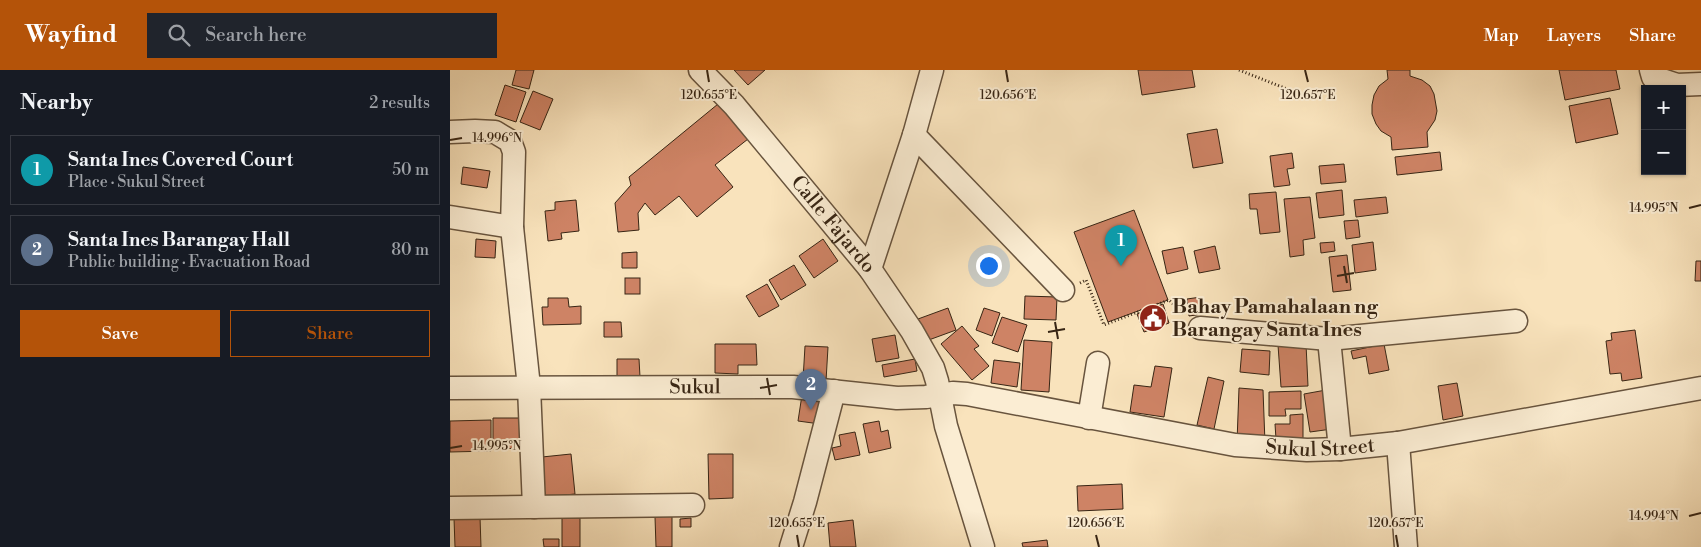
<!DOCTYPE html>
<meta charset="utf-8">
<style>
body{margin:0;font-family:"Libre Bodoni",serif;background:#20242c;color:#f1f3f6}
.controls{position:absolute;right:15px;top:15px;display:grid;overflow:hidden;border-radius:0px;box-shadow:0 1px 4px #0004}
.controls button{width:45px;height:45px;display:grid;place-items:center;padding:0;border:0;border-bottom:1px solid #363941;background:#171b24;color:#f1f3f6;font:25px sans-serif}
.you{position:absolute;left:538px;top:195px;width:18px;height:18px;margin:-12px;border:4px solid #fff;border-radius:50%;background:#1a73e8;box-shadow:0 0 0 8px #1a73e833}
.badge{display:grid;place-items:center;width:32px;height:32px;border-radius:50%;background:#b45309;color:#fff;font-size:16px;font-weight:700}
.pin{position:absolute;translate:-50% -41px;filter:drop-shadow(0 1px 2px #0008)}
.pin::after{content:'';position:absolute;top:26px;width:18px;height:15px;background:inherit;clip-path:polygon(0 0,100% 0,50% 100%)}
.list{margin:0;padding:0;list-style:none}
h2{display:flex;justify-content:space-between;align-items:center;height:65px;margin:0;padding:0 20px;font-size:21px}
h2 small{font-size:16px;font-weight:400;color:#9ea1a6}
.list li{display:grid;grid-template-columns:32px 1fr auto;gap:15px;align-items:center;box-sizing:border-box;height:70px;margin:0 10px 10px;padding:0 10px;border:1px solid #363941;border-radius:0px}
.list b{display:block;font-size:19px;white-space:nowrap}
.list p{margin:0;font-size:16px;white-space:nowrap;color:#9ea1a6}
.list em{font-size:16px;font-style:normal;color:#9ea1a6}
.actions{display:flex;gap:10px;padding:15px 20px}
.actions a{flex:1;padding:11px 0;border:1px solid #b45309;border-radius:0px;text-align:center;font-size:18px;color:#b45309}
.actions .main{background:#b45309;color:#fff}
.icon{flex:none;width:28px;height:28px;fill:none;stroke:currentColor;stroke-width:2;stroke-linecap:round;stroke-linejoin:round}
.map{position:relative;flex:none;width:1251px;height:477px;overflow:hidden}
header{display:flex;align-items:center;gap:30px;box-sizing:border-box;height:70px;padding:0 25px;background:#b45309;color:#fff}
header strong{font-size:24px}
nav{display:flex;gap:28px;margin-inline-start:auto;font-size:18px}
.search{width:350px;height:45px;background:#20242c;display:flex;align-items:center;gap:12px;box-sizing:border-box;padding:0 18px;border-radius:0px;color:#9ea1a6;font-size:19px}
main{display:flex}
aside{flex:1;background:#171b24}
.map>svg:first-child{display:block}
.building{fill:#ce8365;stroke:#372514}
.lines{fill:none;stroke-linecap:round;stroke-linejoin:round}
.minor-casing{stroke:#68543e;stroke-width:25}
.path{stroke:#372514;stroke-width:3;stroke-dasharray:1 2.5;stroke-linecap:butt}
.minor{stroke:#fbedd3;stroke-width:22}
.ticks{fill:none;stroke:#372514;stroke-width:2}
.labels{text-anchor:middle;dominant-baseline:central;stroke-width:4;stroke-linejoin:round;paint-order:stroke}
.street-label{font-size:20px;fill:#372514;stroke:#fbedd3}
.poi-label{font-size:20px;font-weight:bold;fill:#372514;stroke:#fbedd3;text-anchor:start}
.ticks-label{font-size:12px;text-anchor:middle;fill:#372514;stroke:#fbedd3;stroke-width:4;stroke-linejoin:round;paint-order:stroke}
</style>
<header>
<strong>Wayfind</strong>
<div class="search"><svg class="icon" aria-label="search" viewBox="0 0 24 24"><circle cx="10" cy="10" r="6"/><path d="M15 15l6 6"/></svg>Search here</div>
<nav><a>Map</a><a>Layers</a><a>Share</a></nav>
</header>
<main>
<aside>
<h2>Nearby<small>2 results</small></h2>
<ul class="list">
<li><span class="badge" style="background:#0f9aa8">1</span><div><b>Santa Ines Covered Court</b><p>Place · Sukul Street</p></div><em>50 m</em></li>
<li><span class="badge" style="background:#5c6f8a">2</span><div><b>Santa Ines Barangay Hall</b><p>Public building · Evacuation Road</p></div><em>80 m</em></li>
</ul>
<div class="actions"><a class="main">Save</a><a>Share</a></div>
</aside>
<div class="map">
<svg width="1251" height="477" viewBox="0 0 1251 477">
<rect width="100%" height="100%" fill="#f9e3bc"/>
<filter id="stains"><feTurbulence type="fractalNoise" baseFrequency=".004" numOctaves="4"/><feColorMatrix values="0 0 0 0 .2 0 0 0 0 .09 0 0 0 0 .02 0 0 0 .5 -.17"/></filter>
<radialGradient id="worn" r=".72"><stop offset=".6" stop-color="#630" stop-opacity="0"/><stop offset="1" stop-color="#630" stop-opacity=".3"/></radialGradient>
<g class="building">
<polygon points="66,0 84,0 79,19 62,15"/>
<polygon points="284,0 315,0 298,15"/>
<polygon points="688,0 742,0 745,17 692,25"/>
<polygon points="937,0 960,0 960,6 972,10 980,16 984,24 987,41 985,50 977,62 978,77 942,80 941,67 931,61 926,54 922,44 922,35 924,25 929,16 938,9"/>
<polygon points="1109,0 1166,0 1170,19 1115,30"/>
<polygon points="55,15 76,22 66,52 45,45"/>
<polygon points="83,21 103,29 90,60 70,52"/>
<polygon points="1160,28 1168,64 1126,73 1119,36"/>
<polygon points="268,34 298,69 265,95 283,117 247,147 229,126 205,145 195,133 188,143 189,160 168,162 165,133 181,115 179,107"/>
<polygon points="767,59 773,93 743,98 737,64"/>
<polygon points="990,82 992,100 947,105 945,87"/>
<polygon points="842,83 844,98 837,99 840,115 824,117 820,86"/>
<polygon points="894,94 896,112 871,114 869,96"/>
<polygon points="13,97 40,101 37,118 11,114"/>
<polygon points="892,120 894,145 869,148 866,123"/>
<polygon points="826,122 830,162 810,164 807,139 800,139 799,124"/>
<polygon points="860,127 865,168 853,170 854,185 840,187 834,129"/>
<polygon points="936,127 938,143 906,147 904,130"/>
<polygon points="126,130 129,161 111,163 112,169 98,171 95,141 105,140 105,132"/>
<polygon points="684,140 718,230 658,252 624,162"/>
<polygon points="908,150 910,167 896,169 894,151"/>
<polygon points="26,169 46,171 45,188 25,187"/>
<polygon points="373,169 388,191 364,208 349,186"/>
<polygon points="884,172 885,181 871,183 870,173"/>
<polygon points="923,172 926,200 905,203 902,175"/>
<polygon points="765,176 770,199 749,203 744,181"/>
<polygon points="733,177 738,199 717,204 712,181"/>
<polygon points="187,182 187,198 172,198 172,183"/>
<polygon points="897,185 901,220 883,222 879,187"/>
<polygon points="1246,191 1251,191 1251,211 1245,211"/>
<polygon points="344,195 356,215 331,230 319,210"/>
<rect x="175" y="208" width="15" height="16"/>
<polygon points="317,214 329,236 309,247 296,226"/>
<polygon points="575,226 607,227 606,250 574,249"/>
<polygon points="751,227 753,244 739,246 737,229"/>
<polygon points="98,228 118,228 119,237 131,236 131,254 93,255 92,237 98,237"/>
<polygon points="713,234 719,253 694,262 687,244"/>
<polygon points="498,238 506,260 476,271 468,249"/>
<polygon points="534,238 550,243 542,266 526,260"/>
<polygon points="552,247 577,255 568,282 542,273"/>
<polygon points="154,252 171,252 172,267 154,267"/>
<polygon points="512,256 529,276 524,279 539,296 522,310 491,274"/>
<polygon points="1185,260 1192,308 1172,311 1171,303 1160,304 1156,271 1162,270 1161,263"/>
<polygon points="445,265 449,288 426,292 422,269"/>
<polygon points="574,270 602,272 599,322 571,320"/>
<polygon points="265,274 306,274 307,295 288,295 288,304 265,303"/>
<polygon points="856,274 858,316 831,317 828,275"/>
<polygon points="934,274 939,300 919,304 916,286 903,289 901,281"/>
<polygon points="355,276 378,277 376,311 353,310"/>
<polygon points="792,279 820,281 819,305 790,302"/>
<polygon points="167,289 189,289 190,307 167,307"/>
<polygon points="465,289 467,301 434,307 432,295"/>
<polygon points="544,290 570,293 567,317 541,313"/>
<polygon points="705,296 722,298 714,347 680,342 684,315 701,317"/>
<polygon points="758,307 774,311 764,359 747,355"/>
<polygon points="1007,313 1013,346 993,350 988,316"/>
<polygon points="789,318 813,320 815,373 787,372"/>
<polygon points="876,320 882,359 860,362 854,324"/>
<polygon points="851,321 851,339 835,339 836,346 819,346 819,322"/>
<polygon points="352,325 374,328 370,354 348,351"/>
<polygon points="853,344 853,368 826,369 825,354 840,354 840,345"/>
<polygon points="43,348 77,348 77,378 43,379"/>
<polygon points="41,350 41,381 0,382 0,351"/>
<polygon points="429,351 431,362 438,360 441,378 419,383 413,354"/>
<polygon points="405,362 410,385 385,390 382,378 391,376 389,365"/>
<polygon points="121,384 125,424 95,427 92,387"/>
<polygon points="258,384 283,384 283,428 259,429"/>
<polygon points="672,414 673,439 628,441 627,416"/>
<polygon points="222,446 222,477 206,477 205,447"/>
<polygon points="30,447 31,477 5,477 4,448"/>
<rect x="112" y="448" width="18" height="29"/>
<polygon points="241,448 241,457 230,457 230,449"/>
<polygon points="403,450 406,477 380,477 378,453"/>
<polygon points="93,469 109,469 109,477 94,477"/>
<polygon points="597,470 598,477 573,477 572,473"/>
</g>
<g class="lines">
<g class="minor-casing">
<g id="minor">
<path id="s1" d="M250 0 284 35 420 199 462 261 483 298 487 311 496 356 533 477"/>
<polyline points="1201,0 1203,7 1227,15 1251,14"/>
<polyline points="0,62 25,61 45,62 60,71 64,82 62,157 79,317 84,437"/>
<polyline points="464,65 613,220"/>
<polyline points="0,147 62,157"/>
<polyline points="420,199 464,65 482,0"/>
<polyline points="750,258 879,269 1066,251"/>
<polyline points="879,269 890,379"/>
<path id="s2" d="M0 318 343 317 447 328 476 327 503 323 517 324 785 375 857 380 890 379 948 373 1251 318"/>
<polyline points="639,348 648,293"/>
<polyline points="948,373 956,477"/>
<polyline points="0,438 243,435"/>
<polyline points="341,477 355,432 384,321"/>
</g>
</g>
<g class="path">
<polyline points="789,0 837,19"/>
<polyline points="630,213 636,210 654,255 719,230 735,245"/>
</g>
<use href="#minor" class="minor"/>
</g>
<path class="ticks" d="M257 0 259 12M556 0 558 12M855 0 858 12M0 70 12 68M1239 138 1251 135M894 196 897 213M887 206 904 203M605 252 608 269M598 262 615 259M317 308 320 325M310 318 327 315M0 378 12 376M1239 446 1251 443M347 465 349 477M646 465 649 477M946 465 948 477"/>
<defs>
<g id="civic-disc" transform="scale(1.4375)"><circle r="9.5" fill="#8f2418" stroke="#fbedd3"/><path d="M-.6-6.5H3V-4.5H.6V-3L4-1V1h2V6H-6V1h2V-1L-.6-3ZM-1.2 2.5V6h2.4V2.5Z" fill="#fff"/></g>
</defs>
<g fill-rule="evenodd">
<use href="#civic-disc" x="703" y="248"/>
</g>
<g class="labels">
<g class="street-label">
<text stroke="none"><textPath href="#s1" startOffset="204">Calle Fajardo</textPath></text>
<text stroke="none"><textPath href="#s2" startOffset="245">Sukul</textPath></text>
<text stroke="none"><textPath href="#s2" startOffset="876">Sukul Street</textPath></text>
</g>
<g class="poi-label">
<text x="722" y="237">Bahay Pamahalaan ng<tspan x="722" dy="23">Barangay Santa Ines</tspan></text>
</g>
</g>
<g class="ticks-label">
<text x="259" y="29">120.655°E</text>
<text x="558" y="29">120.656°E</text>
<text x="858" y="29">120.657°E</text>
<text x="47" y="72">14.996°N</text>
<text x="1204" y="142">14.995°N</text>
<text x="47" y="380">14.995°N</text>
<text x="1204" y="450">14.994°N</text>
<text x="347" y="457">120.655°E</text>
<text x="646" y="457">120.656°E</text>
<text x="946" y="457">120.657°E</text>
</g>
<rect width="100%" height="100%" filter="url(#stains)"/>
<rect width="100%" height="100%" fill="url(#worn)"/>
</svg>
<div class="controls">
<button>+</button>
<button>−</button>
</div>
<div class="you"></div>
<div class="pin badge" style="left:671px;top:196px;background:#0f9aa8">1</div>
<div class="pin badge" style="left:361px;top:340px;background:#5c6f8a">2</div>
</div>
</main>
